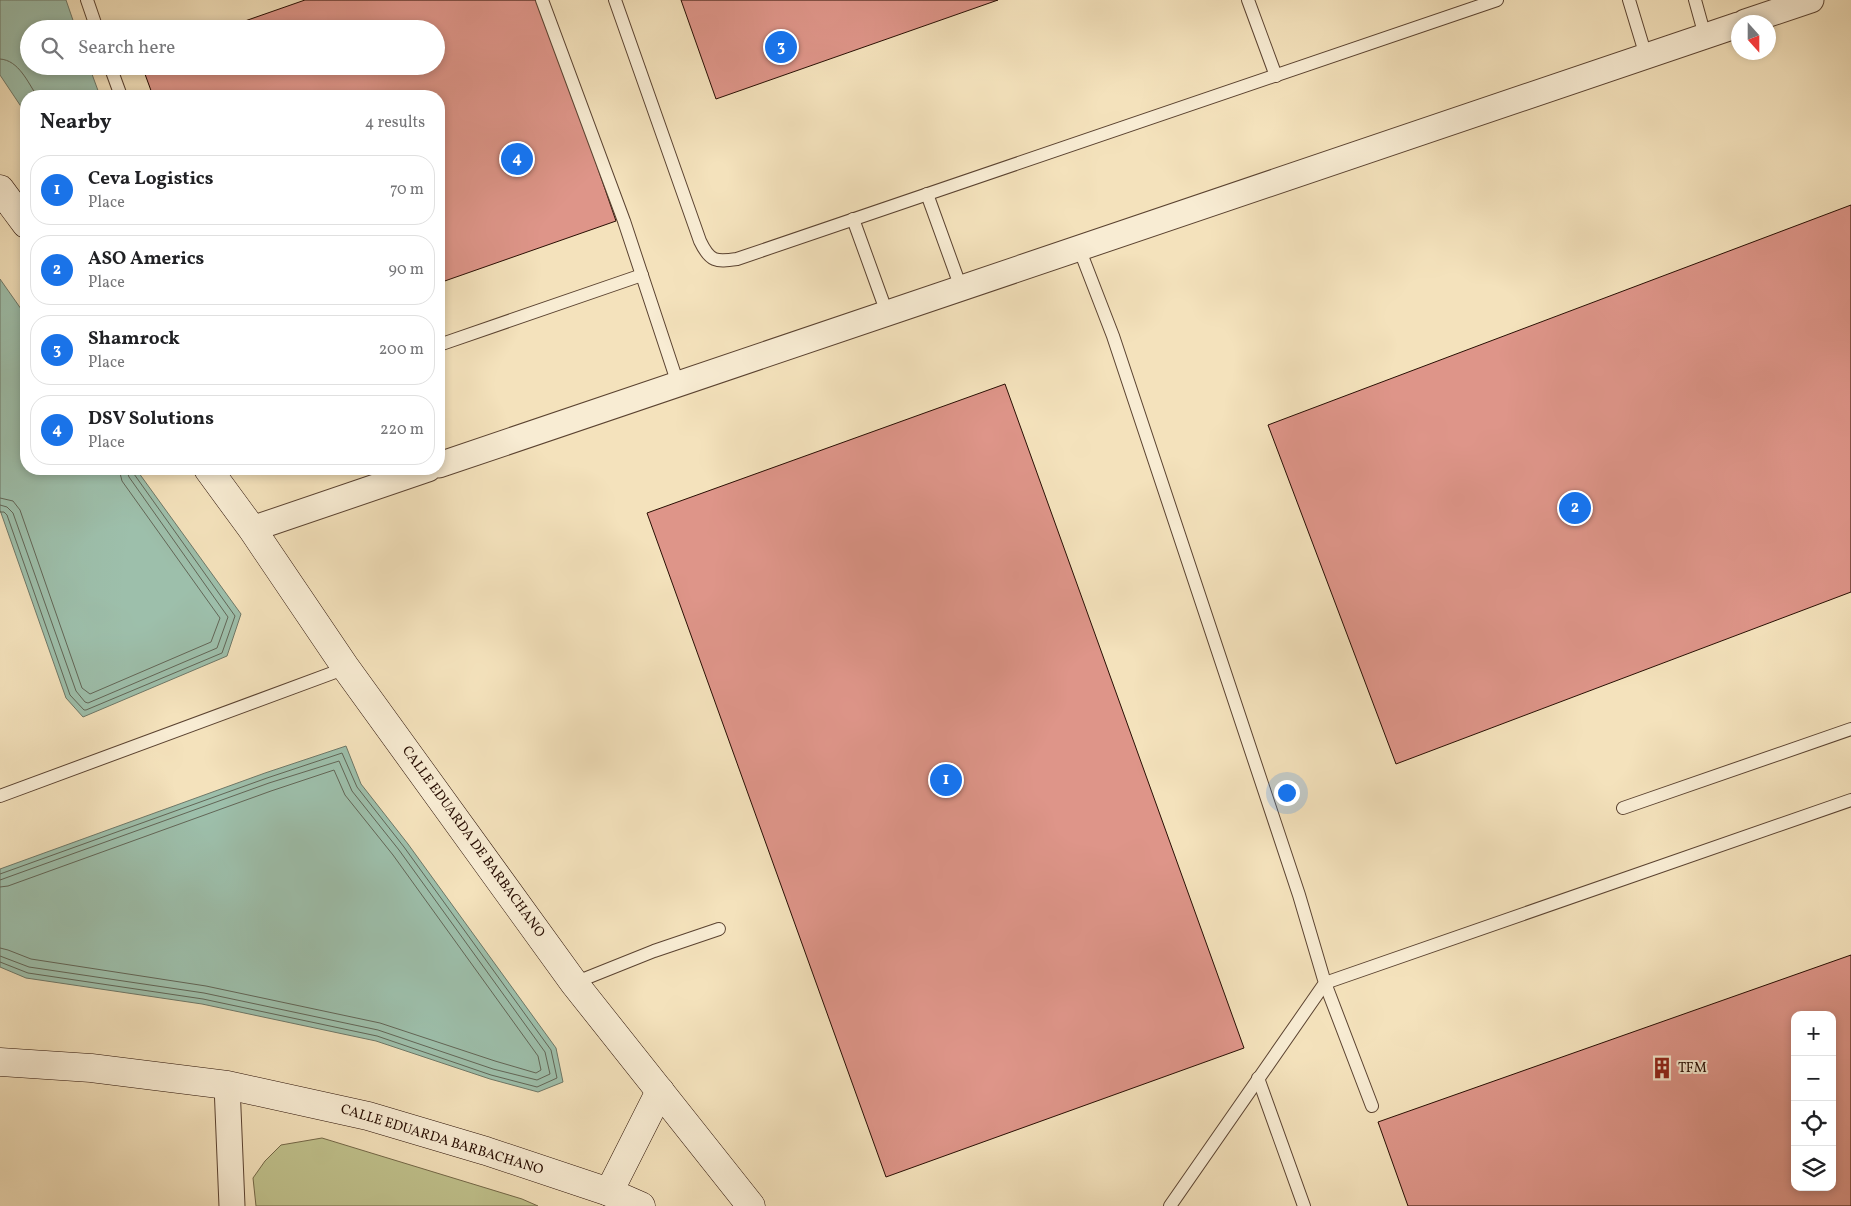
<!DOCTYPE html>
<meta charset="utf-8">
<style>
body{margin:0;font-family:Vollkorn,serif;background:#f6f6f6;color:#202124}
.controls{position:absolute;right:15px;bottom:15px;display:grid;overflow:hidden;border-radius:10px;box-shadow:0 2px 8px #0003}
.controls button{width:45px;height:45px;display:grid;place-items:center;padding:0;border:0;border-bottom:1px solid #e0e0e0;background:#fff;color:#202124;font:25px sans-serif}
.compass{position:absolute;left:1731px;top:15px;width:45px;height:45px;border-radius:50%;background:#fff;box-shadow:0 2px 8px #0003;rotate:159deg}
.you{position:absolute;left:1286px;top:792px;width:18px;height:18px;margin:-12px;border:4px solid #fff;border-radius:50%;background:#1a73e8;box-shadow:0 0 0 8px #1a73e833}
.badge{display:grid;place-items:center;width:32px;height:32px;border-radius:50%;background:#1a73e8;color:#fff;font-size:16px;font-weight:700}
.pin{position:absolute;translate:-50% -50%;border:2px solid #fff;box-shadow:0 1px 5px #0006}
.list{margin:0;padding:0;list-style:none}
h2{display:flex;justify-content:space-between;align-items:center;height:65px;margin:0;padding:0 20px;font-size:21px}
h2 small{font-size:16px;font-weight:400;color:#757577}
.list li{display:grid;grid-template-columns:32px 1fr auto;gap:15px;align-items:center;box-sizing:border-box;height:70px;margin:0 10px 10px;padding:0 10px;border:1px solid #e0e0e0;border-radius:20px}
.list b{display:block;font-size:19px;white-space:nowrap}
.list p{margin:0;font-size:16px;white-space:nowrap;color:#757577}
.list em{font-size:16px;font-style:normal;color:#757577}
.icon{flex:none;width:28px;height:28px;fill:none;stroke:currentColor;stroke-width:2;stroke-linecap:round;stroke-linejoin:round}
.map{position:relative;flex:none;width:1851px;height:1206px;overflow:hidden}
.search{position:absolute;background:#fff;box-shadow:0 2px 8px #0003;left:20px;top:20px;width:425px;height:55px;display:flex;align-items:center;gap:12px;box-sizing:border-box;padding:0 18px;border-radius:28px;color:#757577;font-size:19px}
.panel{position:absolute;background:#fff;box-shadow:0 2px 8px #0003;left:20px;top:90px;width:425px;height:385px;border-radius:20px}
.map>svg:first-child{display:block}
.green{fill:#c0c28d;stroke:#746848}
.water{fill:#9dbfab;stroke:#6e7868}
.lines{fill:none;stroke-linecap:round;stroke-linejoin:round}
.shore{stroke:#626657;stroke-width:1}
.building{fill:#de9589;stroke:#280e03;fill-rule:evenodd}
.lane-casing{stroke:#5b4331;stroke-width:14}
.street-casing{stroke:#5b4331;stroke-width:27}
.secondary-casing{stroke:#280e03;stroke-width:29}
.lane{stroke:#f8ecd3;stroke-width:12}
.street{stroke:#f8ecd3;stroke-width:25}
.secondary{stroke:#f8ecd3;stroke-width:28}
.labels{text-anchor:middle;dominant-baseline:central;stroke-width:4;stroke-linejoin:round;paint-order:stroke}
.street-label{font-size:14px;fill:#280e03;stroke:#f8ecd3}
.poi-label{font-size:14px;fill:#280e03;stroke:#f8ecd3;text-anchor:start}
</style>
<div class="map">
<svg width="1851" height="1206" viewBox="0 0 1851 1206">
<rect width="100%" height="100%" fill="#f4e2bc"/>
<filter id="stains"><feTurbulence type="fractalNoise" baseFrequency=".004" numOctaves="4"/><feColorMatrix values="0 0 0 0 .2 0 0 0 0 .09 0 0 0 0 .02 0 0 0 .5 -.17"/></filter>
<radialGradient id="worn" r=".72"><stop offset=".6" stop-color="#630" stop-opacity="0"/><stop offset="1" stop-color="#630" stop-opacity=".3"/></radialGradient>
<polygon class="green" points="322,1138 522,1199 538,1206 256,1206 253,1178 265,1161 281,1145"/>
<g class="water">
<polygon points="0,0 66,0 76,29 29,29 29,66 89,66 100,96 26,96 26,114 0,75"/>
<polygon points="0,279 26,316 26,469 136,469 241,614 227,656 83,717 66,698 0,510"/>
<polygon points="346,746 361,784 408,844 556,1048 563,1082 538,1092 490,1079 376,1041 202,1004 26,978 0,967 0,869 265,773"/>
</g>
<g class="lines">
<g class="shore">
<path d="M0 59C19 60 28 83 37 96"/>
<polyline points="0,498 13,501 20,510 82,688 90,694 211,642 220,618 122,481 119,469"/>
<polyline points="0,505 7,507 13,513 76,691 85,702 88,703 217,648 228,617 129,477 126,469"/>
<polyline points="0,512 4,512 7,515 70,695 84,710 86,710 222,653 235,616 134,474 133,469"/>
<polyline points="0,874 267,778 342,753 357,787 404,847 551,1050 557,1078 537,1087 491,1075 377,1036 203,999 28,973 0,962"/>
<polyline points="0,880 269,783 339,761 352,791 399,850 545,1052 550,1074 537,1080 493,1069 378,1030 204,993 29,967 0,956"/>
<polyline points="0,887 8,886 271,791 334,770 345,795 393,855 538,1056 541,1070 536,1073 495,1061 380,1023 206,986 31,959 8,950 0,948"/>
</g>
</g>
<g class="building">
<polygon points="305,0 540,0 616,221 439,283 439,96 153,96 142,66 436,66 436,29 222,29"/>
<polygon points="681,0 998,0 716,99"/>
<polygon points="1851,205 1851,592 1396,764 1268,425"/>
<polygon points="1005,384 1244,1048 886,1177 647,513"/>
<path d="M1851 955V1206H1408L1378 1122ZM1795 1015H1832V1187H1795Z"/>
</g>
<g class="lines">
<g class="lane-casing">
<g id="lane">
<polyline points="87,0 97,29"/>
<polyline points="542,0 624,221 678,384"/>
<path d="M615 0 700 241C710 262 716 262 737 259L1497 0"/>
<polyline points="1248,0 1276,76"/>
<polyline points="1629,0 1646,56"/>
<polyline points="1695,0 1705,36"/>
<polyline points="110,66 121,96"/>
<polyline points="927,194 961,288"/>
<polyline points="853,219 887,313"/>
<polyline points="1079,248 1113,336 1299,895 1325,983 1170,1206"/>
<polyline points="439,345 642,275"/>
<polyline points="0,796 346,668"/>
<polyline points="1623,808 1851,729"/>
<polyline points="574,983 654,951 719,929"/>
<polyline points="1258,1078 1304,1206"/>
<polyline points="1372,1106 1325,983 1851,800"/>
</g>
</g>
<g class="street-casing">
<g id="street">
<polyline points="1745,22 1811,0"/>
<polyline points="439,465 1738,25"/>
<polyline points="252,529 428,469"/>
<polyline points="227,1085 232,1206"/>
</g>
</g>
<g class="secondary-casing">
<g id="secondary">
<polyline points="0,189 26,224"/>
<polyline points="208,469 252,529 346,668 574,983 751,1206"/>
<polyline points="0,1062 91,1068 227,1085 368,1116 486,1151 609,1192 641,1206"/>
<polyline points="609,1192 660,1091"/>
</g>
</g>
<use href="#lane" class="lane"/>
<use href="#street" class="street"/>
<use href="#secondary" class="secondary"/>
</g>
<defs>
<g id="building-bare" transform="scale(1.725)"><path d="M-4-6H4V6H1V3H-1V6H-4ZM-2.5-4.3h1.7v1.8h-1.7ZM.8-4.3h1.7v1.8H.8ZM-2.5-1h1.7V.8h-1.7ZM.8-1h1.7V.8H.8Z" fill="#8f2418" stroke="#f8ecd3" stroke-width="2.5" paint-order="stroke"/></g>
</defs>
<g fill-rule="evenodd">
<use href="#building-bare" x="1662" y="1068"/>
</g>
<g class="labels">
<g class="street-label">
<text transform="translate(473 842) rotate(54)">CALLE EDUARDA DE BARBACHANO</text>
<text transform="translate(442 1140) rotate(17)">CALLE EDUARDA BARBACHANO</text>
</g>
<g class="poi-label">
<text x="1678" y="1068">TFM</text>
</g>
</g>
<rect width="100%" height="100%" filter="url(#stains)"/>
<rect width="100%" height="100%" fill="url(#worn)"/>
</svg>
<div class="controls">
<button>+</button>
<button>−</button>
<button><svg class="icon" aria-label="locate" viewBox="0 0 24 24"><circle cx="12" cy="12" r="6"/><path d="M12 2v4M12 18v4M2 12h4M18 12h4"/></svg></button>
<button><svg class="icon" aria-label="layers" viewBox="0 0 24 24"><path d="M12 4l9 5-9 5-9-5zM3 14l9 5 9-5"/></svg></button>
</div>
<svg class="compass" viewBox="-18 -18 36 36"><path d="M0-13l5 13h-10z" fill="#e53935"/><path d="M0 13l5-13h-10z" fill="#757577"/></svg>
<div class="you"></div>
<div class="pin badge" style="left:946px;top:780px">1</div>
<div class="pin badge" style="left:1575px;top:508px">2</div>
<div class="pin badge" style="left:781px;top:47px">3</div>
<div class="pin badge" style="left:517px;top:159px">4</div>
<div class="search"><svg class="icon" aria-label="search" viewBox="0 0 24 24"><circle cx="10" cy="10" r="6"/><path d="M15 15l6 6"/></svg>Search here</div>
<section class="panel">
<h2>Nearby<small>4 results</small></h2>
<ul class="list">
<li><span class="badge">1</span><div><b>Ceva Logistics</b><p>Place</p></div><em>70 m</em></li>
<li><span class="badge">2</span><div><b>ASO Americs</b><p>Place</p></div><em>90 m</em></li>
<li><span class="badge">3</span><div><b>Shamrock</b><p>Place</p></div><em>200 m</em></li>
<li><span class="badge">4</span><div><b>DSV Solutions</b><p>Place</p></div><em>220 m</em></li>
</ul>
</section>
</div>
